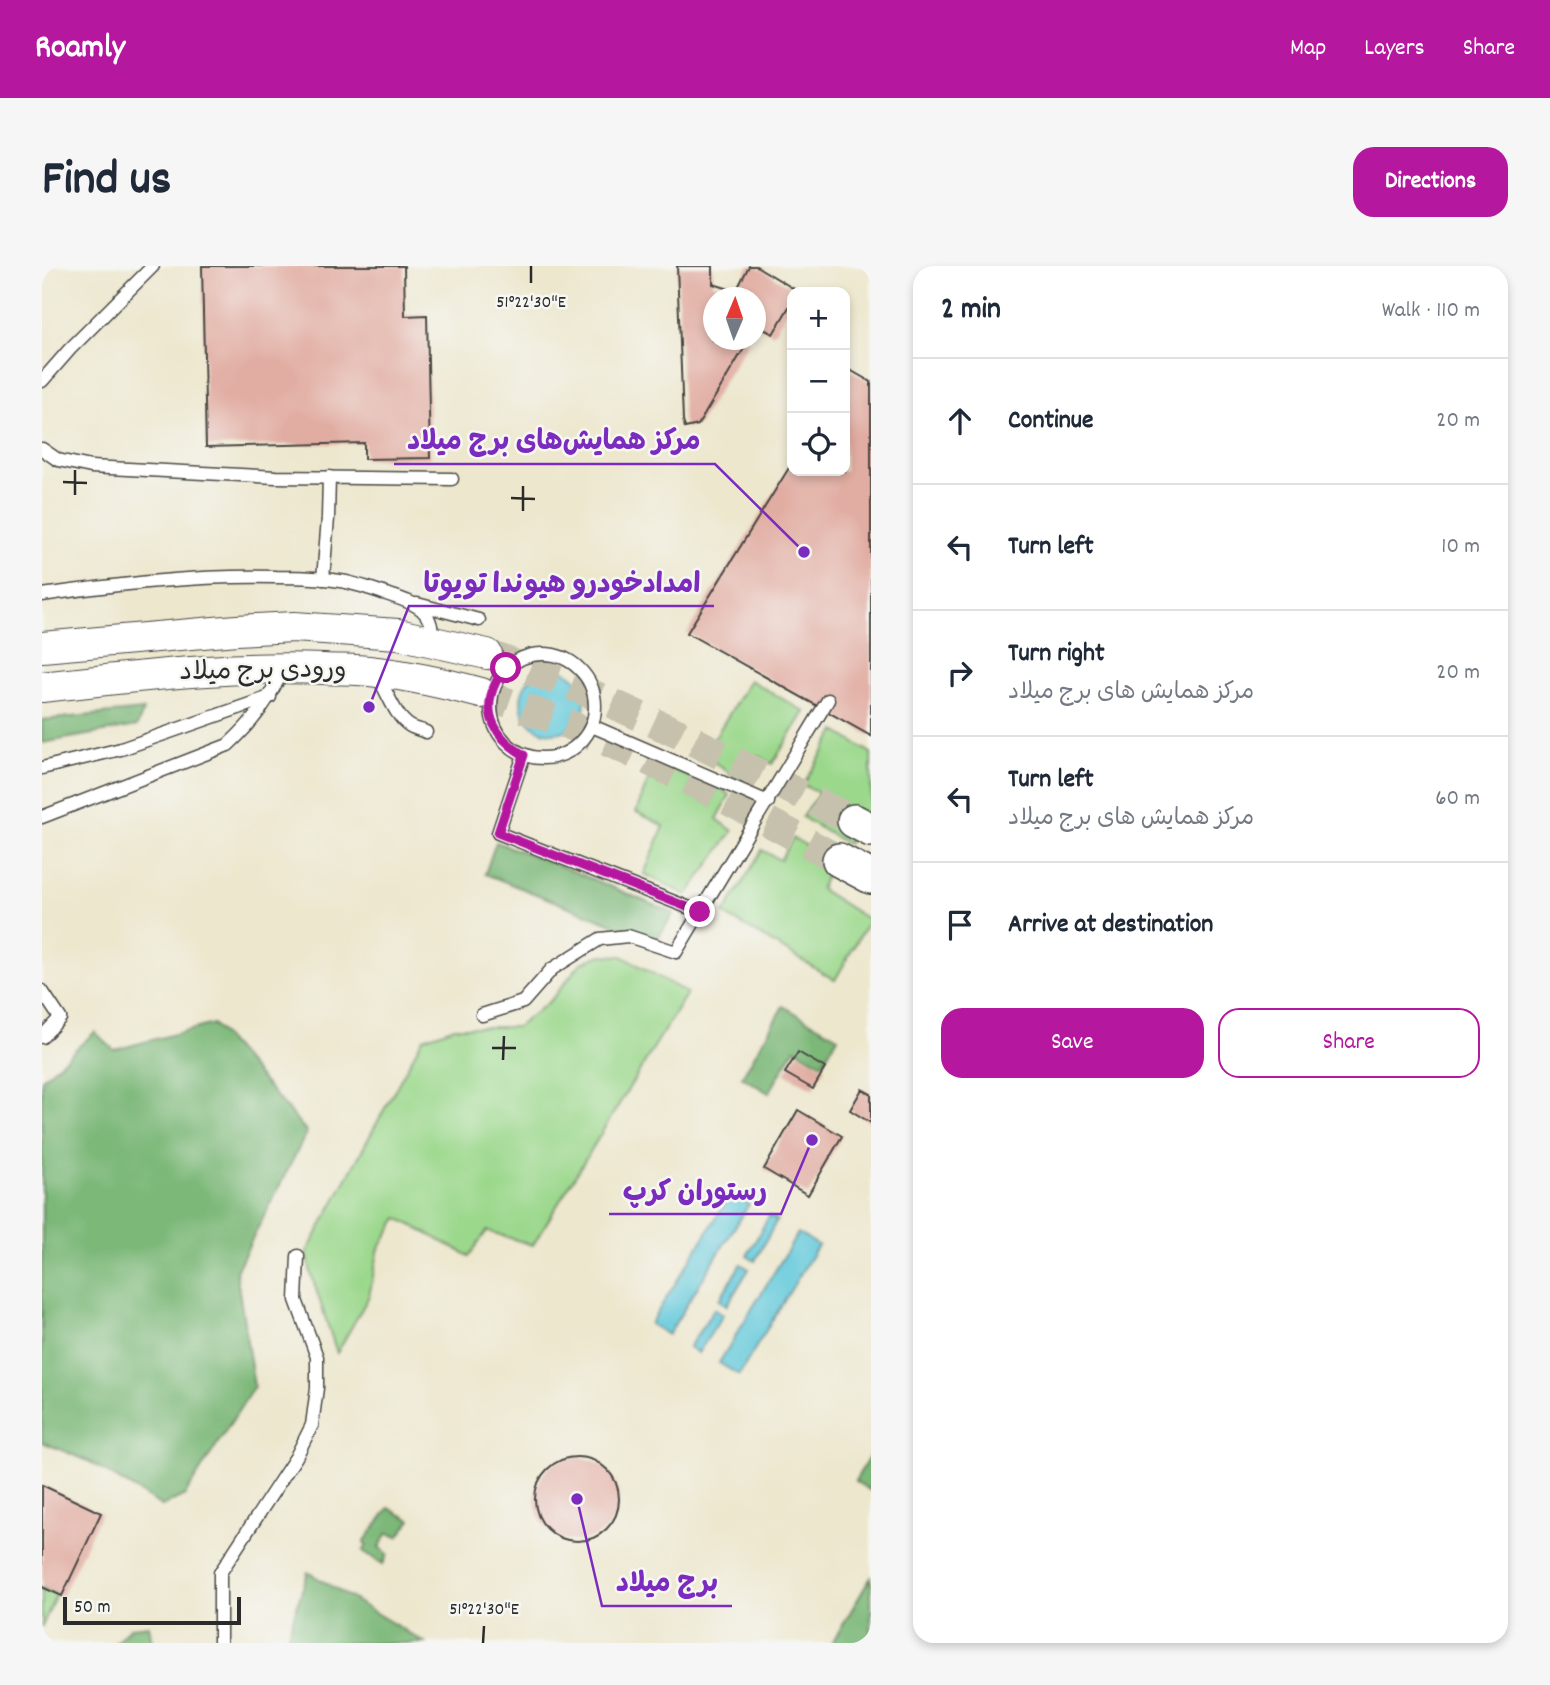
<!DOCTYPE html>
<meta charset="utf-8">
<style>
body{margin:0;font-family:Dekko,"Playpen Sans Arabic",sans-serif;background:#f6f6f7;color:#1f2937}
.controls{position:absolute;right:21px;top:21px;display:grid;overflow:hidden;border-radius:14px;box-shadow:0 4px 10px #0003}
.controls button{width:63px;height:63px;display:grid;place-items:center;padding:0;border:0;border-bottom:2px solid #e0e1e3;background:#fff;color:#1f2937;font:35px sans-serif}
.compass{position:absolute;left:661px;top:21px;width:63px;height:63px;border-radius:50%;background:#fff;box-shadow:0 4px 10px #0003;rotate:2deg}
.scale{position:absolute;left:21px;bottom:18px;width:178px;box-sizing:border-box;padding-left:7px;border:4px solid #2b2b2b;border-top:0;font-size:19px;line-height:24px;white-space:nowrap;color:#2b2b2b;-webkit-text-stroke:5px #f6f6f2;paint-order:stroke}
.stop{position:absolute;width:21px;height:21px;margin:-16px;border:5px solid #b5179e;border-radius:50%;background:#fff}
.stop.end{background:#b5179e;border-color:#fff;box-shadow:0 2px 7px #0008}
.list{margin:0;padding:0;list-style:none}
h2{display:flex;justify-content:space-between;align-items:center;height:91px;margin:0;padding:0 28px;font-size:30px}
h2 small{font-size:23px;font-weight:400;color:#747a83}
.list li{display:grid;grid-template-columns:46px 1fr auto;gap:21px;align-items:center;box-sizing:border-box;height:126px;padding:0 28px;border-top:2px solid #e0e1e3}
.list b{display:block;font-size:26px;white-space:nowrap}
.list p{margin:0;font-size:23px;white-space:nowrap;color:#747a83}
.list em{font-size:23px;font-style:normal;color:#747a83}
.actions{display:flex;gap:14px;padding:21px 28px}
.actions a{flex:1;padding:16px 0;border:2px solid #b5179e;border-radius:21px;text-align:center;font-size:24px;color:#b5179e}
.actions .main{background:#b5179e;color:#fff}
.icon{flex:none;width:38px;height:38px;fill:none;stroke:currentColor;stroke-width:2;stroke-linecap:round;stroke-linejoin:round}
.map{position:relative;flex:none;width:829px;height:1377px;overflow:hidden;border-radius:21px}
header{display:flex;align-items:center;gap:42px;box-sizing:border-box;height:98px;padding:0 35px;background:#b5179e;color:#fff}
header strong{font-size:33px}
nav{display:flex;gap:38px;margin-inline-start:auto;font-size:24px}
.intro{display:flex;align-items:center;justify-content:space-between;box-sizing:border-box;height:168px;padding:0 42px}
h1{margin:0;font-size:49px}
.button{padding:18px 32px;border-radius:21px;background:#b5179e;color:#fff;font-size:24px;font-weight:700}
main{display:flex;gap:42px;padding:0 42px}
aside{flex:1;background:#fff;border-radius:21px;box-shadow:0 4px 10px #0003}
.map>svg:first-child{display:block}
.green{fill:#9bd88c;stroke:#63825c;stroke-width:2}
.forest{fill:#7cb878;stroke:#547252;stroke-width:2}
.water{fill:#5ec8da;stroke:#447a82;stroke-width:2}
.building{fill:#e1aca1}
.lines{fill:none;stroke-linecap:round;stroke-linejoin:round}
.tertiary-tunnel{stroke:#c6c1ad;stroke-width:30;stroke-dasharray:30 15;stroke-linecap:butt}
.service-casing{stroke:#484743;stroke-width:15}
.tertiary-casing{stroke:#484743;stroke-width:32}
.secondary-casing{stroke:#484743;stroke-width:36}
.service{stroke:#fff;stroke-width:12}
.tertiary{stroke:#fff;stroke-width:30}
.secondary{stroke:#fff;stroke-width:33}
.route{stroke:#b5179e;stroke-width:9}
.ticks{fill:none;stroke:#2b2b2b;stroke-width:2.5}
.labels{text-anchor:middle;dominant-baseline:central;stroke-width:5;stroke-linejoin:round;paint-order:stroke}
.street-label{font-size:26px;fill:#2b2b2b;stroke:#f6f6f2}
.ticks-label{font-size:18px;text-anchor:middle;fill:#2b2b2b;stroke:#f6f6f2;stroke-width:5;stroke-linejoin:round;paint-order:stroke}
.leader{fill:none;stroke:#7b2cbf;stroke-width:2.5}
.callout-dot{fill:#7b2cbf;stroke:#f6f6f2;stroke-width:2.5}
.callout-label{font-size:28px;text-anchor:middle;font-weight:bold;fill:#7b2cbf;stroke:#f6f6f2;stroke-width:5;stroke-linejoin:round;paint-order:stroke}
</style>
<header>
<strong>Roamly</strong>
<nav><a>Map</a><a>Layers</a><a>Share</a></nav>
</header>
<div class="intro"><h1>Find us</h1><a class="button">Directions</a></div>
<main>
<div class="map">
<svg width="829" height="1377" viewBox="0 0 829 1377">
<rect width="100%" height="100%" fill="#f6f6f2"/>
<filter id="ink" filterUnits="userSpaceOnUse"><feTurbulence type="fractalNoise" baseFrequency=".0143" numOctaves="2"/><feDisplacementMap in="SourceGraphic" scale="14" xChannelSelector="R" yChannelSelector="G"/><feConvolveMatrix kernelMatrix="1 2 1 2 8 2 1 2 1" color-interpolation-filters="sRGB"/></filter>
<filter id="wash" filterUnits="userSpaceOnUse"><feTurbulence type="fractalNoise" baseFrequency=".00686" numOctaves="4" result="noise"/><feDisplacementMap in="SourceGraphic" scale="28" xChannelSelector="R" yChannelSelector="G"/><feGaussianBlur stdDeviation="1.57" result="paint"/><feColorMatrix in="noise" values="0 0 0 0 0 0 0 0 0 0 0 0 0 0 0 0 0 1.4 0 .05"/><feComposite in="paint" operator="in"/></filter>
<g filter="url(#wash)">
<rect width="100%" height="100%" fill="#ede7ce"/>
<g class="green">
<polygon points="708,414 763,446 730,498 716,490 700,516 662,489"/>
<polygon points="794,465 829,487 829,540 805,578 760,551 777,527 761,519"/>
<polygon points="614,494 647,511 650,506 688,529 675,553 691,565 645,629 602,608 622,560 594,546"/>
<polygon points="751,572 791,595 778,623 827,654 793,714 682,648 720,584 738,594"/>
<polygon points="559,689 580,690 645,727 491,979 445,965 427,990 356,952 337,982 327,1030 295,1087 269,1008 265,986 381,772 413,761 475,761 509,734 539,697"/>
<polygon points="0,1322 14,1328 0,1361"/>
</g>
<g class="forest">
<polygon points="102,444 95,460 0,477 0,454"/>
<polygon points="454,576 521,601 632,647 614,675 443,608"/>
<polygon points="741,740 796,771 780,798 753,782 727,827 700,811"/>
<polygon points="171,758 265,866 194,1005 212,1120 143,1229 120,1240 46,1195 0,1176 0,813 53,766 72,784"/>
<polygon points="829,1188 829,1225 813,1215"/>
<polygon points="347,1242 369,1254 356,1271 346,1267 337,1281 346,1288 341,1298 321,1285 325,1280 322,1276"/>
<polygon points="266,1306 383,1377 243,1377"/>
<polygon points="829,1311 829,1377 790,1377"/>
<polygon points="107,1359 110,1377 73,1377 88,1361"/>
</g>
<g class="water">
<circle cx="511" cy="435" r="32"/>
<polygon points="689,928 707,938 626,1069 608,1058"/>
<polygon points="727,950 735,954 713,995 705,990"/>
<polygon points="756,967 776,979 697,1109 677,1097"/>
<polygon points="699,998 707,1003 685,1039 677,1034"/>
<polygon points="672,1043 681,1049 656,1087 647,1081"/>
</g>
<g id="blocks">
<g class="building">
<polygon points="160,0 362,0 363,50 385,49 388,192 322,193 322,177 164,181"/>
<polygon points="635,0 671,0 671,18 694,25 707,0 714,0 757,26 750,26 750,36 731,68 716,60 713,63 713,32 671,32 671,74 707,74 656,159 643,162 641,154"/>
<polygon points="808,104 829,116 829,470 645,367 750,197 750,205 803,205 803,112"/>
<polygon points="756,786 783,802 771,823 743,807"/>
<polygon points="820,823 829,828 829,857 808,844"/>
<polygon points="756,844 800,870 766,929 722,903"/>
<circle cx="535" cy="1233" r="42"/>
<polygon points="0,1219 59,1247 20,1330 0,1321"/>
</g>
</g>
</g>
<g filter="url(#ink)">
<use href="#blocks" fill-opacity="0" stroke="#484743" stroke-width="2"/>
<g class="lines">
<g class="tertiary-tunnel">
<polyline points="445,388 541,424 637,468 812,555"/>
<path d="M439 427C469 438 500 448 530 460 622 499 709 546 797 594"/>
</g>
<g class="service-casing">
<g id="service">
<polyline points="0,115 28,83 111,0"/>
<polyline points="0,183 16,194 49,201 234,211 410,213"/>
<polyline points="281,313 286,252 287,211"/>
<path d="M0 329C78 318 155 309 234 311 255 311 276 311 298 315 313 317 329 323 344 328 371 337 392 341 390 375"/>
<polyline points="375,338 437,354"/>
<circle cx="501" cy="440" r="52"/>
<path d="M334 408C345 424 352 450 368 460 373 463 379 464 384 466"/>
<polyline points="550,460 726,536"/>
<polyline points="482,489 456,567 658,646 786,434"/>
<polyline points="0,502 79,483 228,431"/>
<path d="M0 551 186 479C214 453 225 436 242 402"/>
<polyline points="0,725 18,752 0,771"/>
<polyline points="440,749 481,736 510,703 558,673 586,670 634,686 658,646"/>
<polyline points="178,1377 178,1307 254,1191 270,1159 275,1122 275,1091 254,1034 256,990"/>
</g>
</g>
<g class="tertiary-casing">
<g id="tertiary">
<polyline points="0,381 195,364 252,361 356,368 445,388"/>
<path d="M0 421C94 411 187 399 282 403 299 404 317 403 335 406 370 410 405 418 439 427"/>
</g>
</g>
<g class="secondary-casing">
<g id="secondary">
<polyline points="812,555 829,564"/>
<polyline points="797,594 829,611"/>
</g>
</g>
<use href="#service" class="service"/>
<use href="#tertiary" class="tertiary"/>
<use href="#secondary" class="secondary"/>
</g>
</g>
<g class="lines" filter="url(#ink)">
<path class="route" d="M464 402C461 407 456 411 454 416 438 448 455 473 482 489L456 567 658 646"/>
</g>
<path class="ticks" d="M489 17V0M21 216 45 217M33 229V204M469 232 493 233M481 245V220M450 782H474M461 794 462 770M441 1377 442 1360"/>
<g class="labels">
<g class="street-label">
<text transform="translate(221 406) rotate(-1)">ورودی برج میلاد</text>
</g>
</g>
<g class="ticks-label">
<text x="489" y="41">51°22'30"E</text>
<text x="442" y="1348">51°22'30"E</text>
</g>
<path class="leader" d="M762 286L673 198H352M327 441L367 340H672M770 874L739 948H567M535 1233L560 1340H690"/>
<g class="callout-dot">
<circle cx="762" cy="286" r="7"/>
<circle cx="327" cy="441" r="7"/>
<circle cx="770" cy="874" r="7"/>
<circle cx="535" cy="1233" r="7"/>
</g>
<g class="callout-label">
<text x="512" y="183">مرکز همایش‌های برج میلاد</text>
<text x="520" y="326">امدادخودرو هیوندا تویوتا</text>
<text x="653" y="934">رستوران کرپ</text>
<text x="625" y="1325">برج میلاد</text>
</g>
</svg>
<div class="controls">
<button>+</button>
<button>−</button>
<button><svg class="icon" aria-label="locate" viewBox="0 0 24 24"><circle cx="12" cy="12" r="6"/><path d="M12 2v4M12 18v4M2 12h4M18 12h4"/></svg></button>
</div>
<svg class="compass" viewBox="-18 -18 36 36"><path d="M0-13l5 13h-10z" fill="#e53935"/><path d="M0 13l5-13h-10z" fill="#747a83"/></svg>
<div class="scale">50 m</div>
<div class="stop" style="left:464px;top:402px"></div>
<div class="stop end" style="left:658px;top:646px"></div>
</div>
<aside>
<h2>2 min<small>Walk · 110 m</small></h2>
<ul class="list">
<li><svg class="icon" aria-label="ahead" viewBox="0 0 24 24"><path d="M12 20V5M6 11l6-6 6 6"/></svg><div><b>Continue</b></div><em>20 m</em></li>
<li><svg class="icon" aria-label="left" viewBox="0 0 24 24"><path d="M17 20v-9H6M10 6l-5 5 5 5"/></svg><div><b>Turn left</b></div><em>10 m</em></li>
<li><svg class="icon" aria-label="right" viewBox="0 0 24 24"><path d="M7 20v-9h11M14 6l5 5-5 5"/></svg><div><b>Turn right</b><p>مرکز همایش های برج میلاد</p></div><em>20 m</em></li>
<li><svg class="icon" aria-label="left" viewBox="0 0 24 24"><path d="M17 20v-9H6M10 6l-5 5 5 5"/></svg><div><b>Turn left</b><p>مرکز همایش های برج میلاد</p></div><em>60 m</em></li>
<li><svg class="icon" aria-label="arrive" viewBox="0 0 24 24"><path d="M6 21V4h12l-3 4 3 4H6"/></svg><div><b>Arrive at destination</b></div></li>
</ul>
<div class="actions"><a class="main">Save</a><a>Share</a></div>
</aside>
</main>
